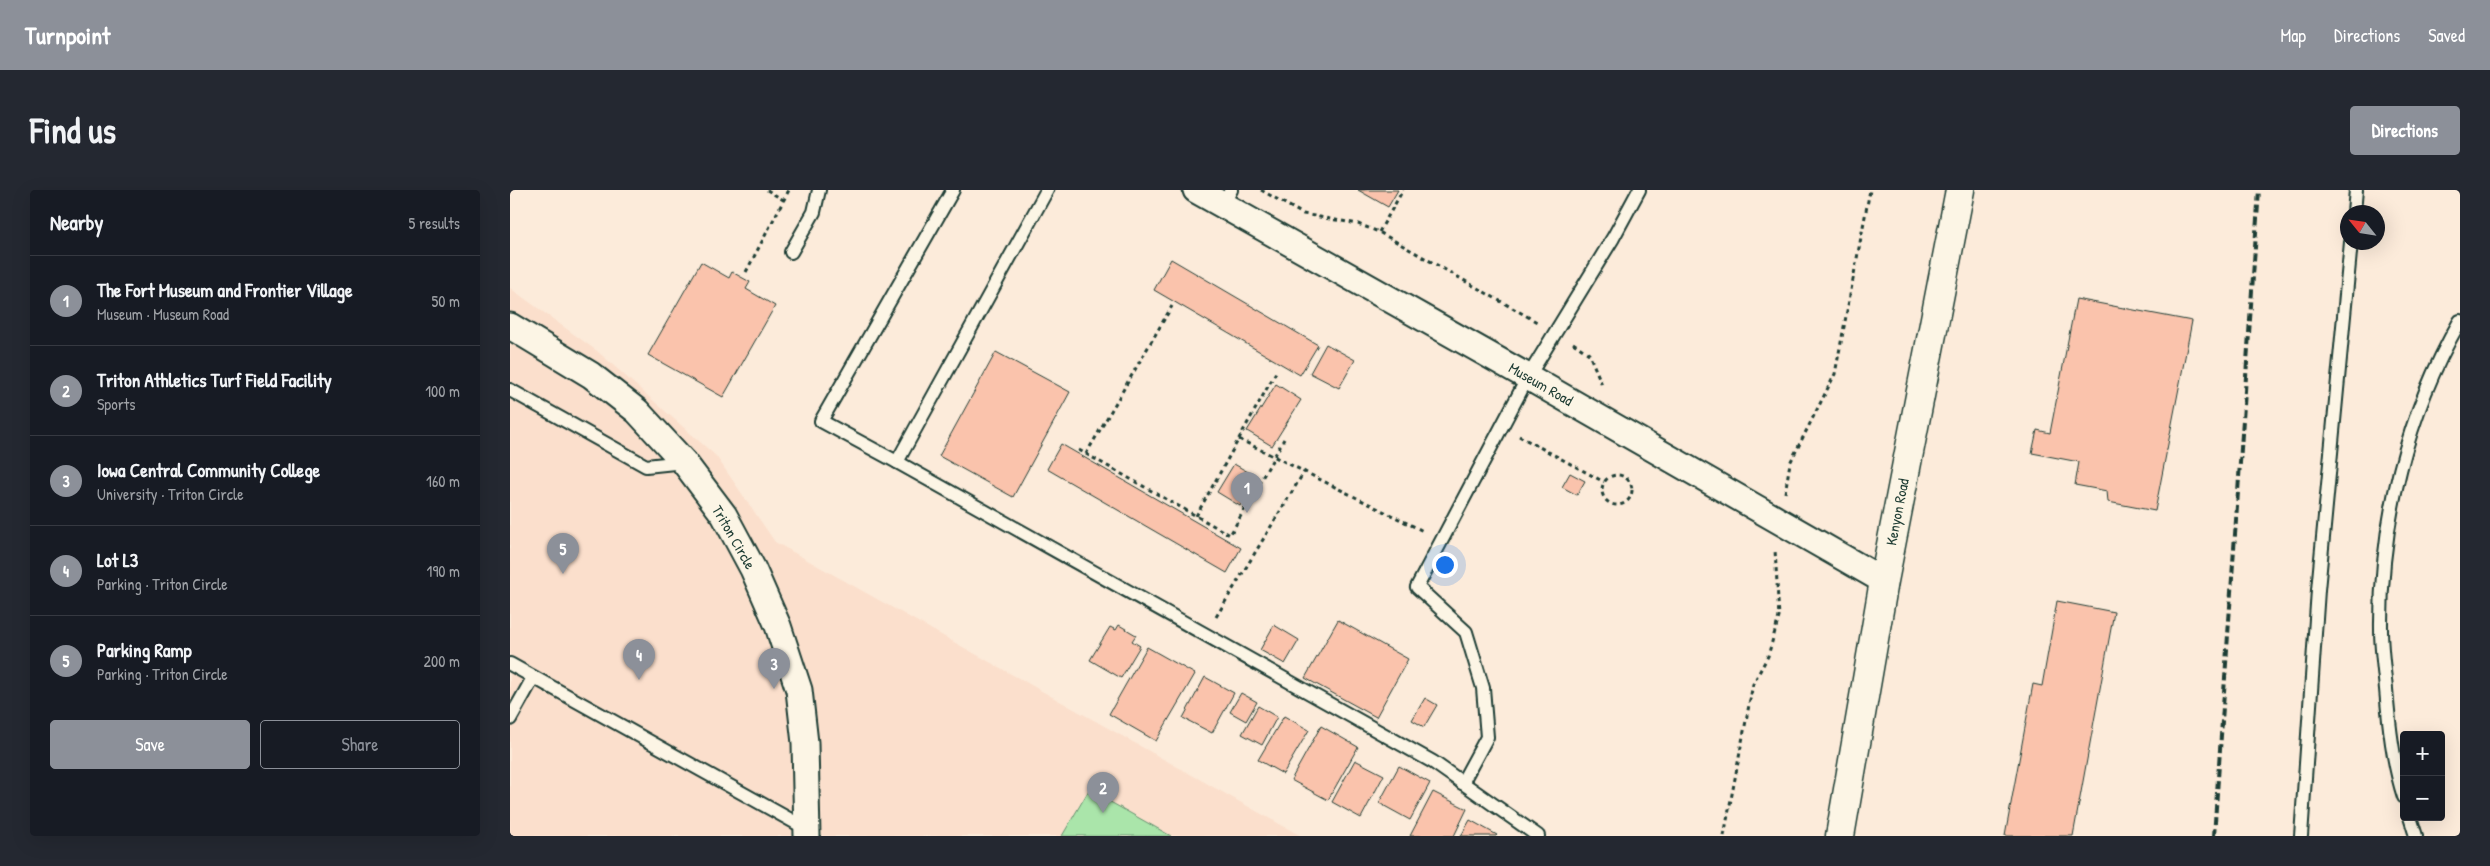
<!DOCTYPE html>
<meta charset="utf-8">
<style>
body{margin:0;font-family:"Patrick Hand",sans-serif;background:#242831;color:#f1f3f6}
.controls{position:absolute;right:15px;bottom:15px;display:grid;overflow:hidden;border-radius:5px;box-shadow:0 5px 20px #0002}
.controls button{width:45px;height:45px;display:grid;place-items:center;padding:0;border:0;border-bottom:1px solid #363941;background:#171b24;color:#f1f3f6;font:25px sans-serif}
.compass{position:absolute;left:1830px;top:15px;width:45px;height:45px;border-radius:50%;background:#171b24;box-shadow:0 5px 20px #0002;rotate:300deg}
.you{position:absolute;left:934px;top:374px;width:18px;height:18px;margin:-12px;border:4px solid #fff;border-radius:50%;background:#1a73e8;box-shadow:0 0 0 8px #1a73e833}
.badge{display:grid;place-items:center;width:32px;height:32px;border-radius:50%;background:#8c9099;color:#fff;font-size:16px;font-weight:700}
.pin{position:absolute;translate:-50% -41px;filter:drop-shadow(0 1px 2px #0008)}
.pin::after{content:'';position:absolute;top:26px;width:18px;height:15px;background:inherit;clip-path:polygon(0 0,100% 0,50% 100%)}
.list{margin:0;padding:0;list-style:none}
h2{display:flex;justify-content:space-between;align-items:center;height:65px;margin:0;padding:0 20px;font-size:21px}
h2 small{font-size:16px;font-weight:400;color:#9ea1a6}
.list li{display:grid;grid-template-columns:32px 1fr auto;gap:15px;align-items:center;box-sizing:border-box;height:90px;padding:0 20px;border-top:1px solid #363941}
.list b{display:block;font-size:19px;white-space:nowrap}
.list p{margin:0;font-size:16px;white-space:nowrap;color:#9ea1a6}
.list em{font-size:16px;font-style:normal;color:#9ea1a6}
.actions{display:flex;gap:10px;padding:15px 20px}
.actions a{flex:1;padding:11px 0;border:1px solid #8c9099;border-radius:5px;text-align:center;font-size:18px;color:#8c9099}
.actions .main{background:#8c9099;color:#fff}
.map{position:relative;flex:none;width:1950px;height:646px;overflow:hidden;border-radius:5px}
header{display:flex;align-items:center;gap:30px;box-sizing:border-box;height:70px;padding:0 25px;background:#8c9099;color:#fff}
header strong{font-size:24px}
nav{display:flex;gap:28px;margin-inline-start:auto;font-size:18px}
.intro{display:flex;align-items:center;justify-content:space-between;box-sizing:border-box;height:120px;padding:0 30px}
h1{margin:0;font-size:35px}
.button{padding:12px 22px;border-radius:5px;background:#8c9099;color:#fff;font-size:18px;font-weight:700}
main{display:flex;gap:30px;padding:0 30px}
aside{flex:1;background:#171b24;border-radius:5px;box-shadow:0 5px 20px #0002}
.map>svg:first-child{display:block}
.built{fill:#fbdfcc}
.green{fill:#aae5aa;stroke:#64916f}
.building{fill:#fac3ac;stroke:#1f3d34}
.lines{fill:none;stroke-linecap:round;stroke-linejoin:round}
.lane-casing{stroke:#1f3d34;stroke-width:16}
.street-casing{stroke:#1f3d34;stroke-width:29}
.primary-casing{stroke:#1f3d34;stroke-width:31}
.path{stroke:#1f3d34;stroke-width:3;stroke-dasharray:4 4;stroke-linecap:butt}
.lane{stroke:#fcf5e5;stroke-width:12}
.street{stroke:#fcf5e5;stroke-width:25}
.primary{stroke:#fcf5e5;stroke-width:28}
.rail{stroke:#1f3d34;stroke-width:4;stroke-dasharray:8 4;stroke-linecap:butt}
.labels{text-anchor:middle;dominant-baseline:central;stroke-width:5;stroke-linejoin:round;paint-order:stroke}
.street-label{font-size:15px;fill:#1f3d34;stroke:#fcf5e5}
</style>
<header>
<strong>Turnpoint</strong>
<nav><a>Map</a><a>Directions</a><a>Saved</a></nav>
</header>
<div class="intro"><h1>Find us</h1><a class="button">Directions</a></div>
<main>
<aside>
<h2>Nearby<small>5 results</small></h2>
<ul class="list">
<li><span class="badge">1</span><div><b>The Fort Museum and Frontier Village</b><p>Museum · Museum Road</p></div><em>50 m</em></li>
<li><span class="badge">2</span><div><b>Triton Athletics Turf Field Facility</b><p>Sports</p></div><em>100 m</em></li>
<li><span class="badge">3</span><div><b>Iowa Central Community College</b><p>University · Triton Circle</p></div><em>160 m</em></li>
<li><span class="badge">4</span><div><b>Lot L3</b><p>Parking · Triton Circle</p></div><em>190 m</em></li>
<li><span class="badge">5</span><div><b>Parking Ramp</b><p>Parking · Triton Circle</p></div><em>200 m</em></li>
</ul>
<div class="actions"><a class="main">Save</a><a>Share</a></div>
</aside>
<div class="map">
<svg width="1950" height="646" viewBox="0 0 1950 646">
<rect width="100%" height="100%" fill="#fcebda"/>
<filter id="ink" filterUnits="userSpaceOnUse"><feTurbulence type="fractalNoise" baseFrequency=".02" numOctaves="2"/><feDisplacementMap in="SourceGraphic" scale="10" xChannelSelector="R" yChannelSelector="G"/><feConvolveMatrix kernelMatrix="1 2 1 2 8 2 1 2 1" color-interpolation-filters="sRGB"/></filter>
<g filter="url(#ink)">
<polygon class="built" points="0,98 87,161 206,266 265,352 791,646 0,646"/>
<polygon class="green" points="579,600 661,646 552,646"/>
<g class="building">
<polygon points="848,0 888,0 878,17"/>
<polygon points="661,69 808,155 790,185 644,100"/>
<polygon points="191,72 219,88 222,82 240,92 236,99 265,116 213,207 138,165"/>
<polygon points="1566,109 1682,131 1645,321 1598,312 1597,301 1565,295 1569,272 1522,263 1527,240 1540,243"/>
<polygon points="816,154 845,170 829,198 800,183"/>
<polygon points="486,162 560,202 503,307 429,266"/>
<polygon points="766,194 791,210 762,256 737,241"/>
<polygon points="551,254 731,358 717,383 537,279"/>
<polygon points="724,274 747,287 730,316 707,302"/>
<polygon points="1060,283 1075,291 1067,305 1052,297"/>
<polygon points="1547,411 1604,422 1563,646 1495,646 1523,494 1532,496"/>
<polygon points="828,430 898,469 866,527 795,488"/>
<polygon points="609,435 626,445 622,451 630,456 611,488 580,470 600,437 606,440"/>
<polygon points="764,435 789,450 775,474 750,460"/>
<polygon points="637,457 685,484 646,551 599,524"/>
<polygon points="695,487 724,503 702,543 673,528"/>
<polygon points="731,503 747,512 736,531 720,522"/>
<polygon points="915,508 927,515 914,537 902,530"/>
<polygon points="748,516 767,527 752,555 732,544"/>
<polygon points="774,526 799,540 773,584 748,570"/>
<polygon points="811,536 848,557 818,610 781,590"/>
<polygon points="845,570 874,585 851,628 822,612"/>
<polygon points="889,576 920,593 900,630 869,613"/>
<polygon points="923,602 957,619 944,646 900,646"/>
<polygon points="960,630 987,645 986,646 951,646"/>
</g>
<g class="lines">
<g class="lane-casing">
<g id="lane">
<polyline points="537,0 387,272 923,572 1028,646"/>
<polyline points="713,15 721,0"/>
<polyline points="1844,22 1846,0"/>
<polyline points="281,62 304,22 309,0"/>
<polyline points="0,200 136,276 174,272"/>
<polyline points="387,272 311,231 443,0"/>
<polyline points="0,474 297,639"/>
<polyline points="0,529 23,488"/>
<polyline points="952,593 977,547 973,498 956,442 907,397 1018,187 1103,48 1129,0"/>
<path d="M1894 607C1883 573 1879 535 1876 499 1874 479 1871 459 1871 439 1870 333 1897 223 1950 131"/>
<polyline points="1900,627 1906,646"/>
<polyline points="1791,646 1808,400 1841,52"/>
</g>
</g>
<g class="street-casing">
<g id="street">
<polyline points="686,0 1018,187 1374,391"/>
<polyline points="0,136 81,185 127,221 174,272 214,325 243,379 268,436 289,500 295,553 297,646"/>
</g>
</g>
<g class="primary-casing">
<polyline id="primary" points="1330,646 1374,391 1450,0"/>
</g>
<g class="path">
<polyline points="257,0 275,11"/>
<polyline points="751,0 793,24 848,34 869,42 1027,132"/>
<polyline points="869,42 893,0"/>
<polyline points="236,82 279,0"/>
<polyline points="1063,153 1079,164 1093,197"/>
<polyline points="1009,246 1094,292"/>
<polyline points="729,249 913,341"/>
<polyline points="569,260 720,345 774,249"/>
<polyline points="576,264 662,116"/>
<circle cx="1107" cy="300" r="15"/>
<polyline points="1275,303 1280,273 1325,184 1360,0"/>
<polyline points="686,326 766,182"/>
<polyline points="706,427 794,282"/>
<polyline points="1214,646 1243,494 1258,466 1269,427 1265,360"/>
</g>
<use href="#lane" class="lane"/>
<use href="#street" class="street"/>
<use href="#primary" class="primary"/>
<polyline class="rail" points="1704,646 1749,0"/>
</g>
</g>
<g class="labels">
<g class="street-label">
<text transform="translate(1031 194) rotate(30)">Museum Road</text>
<text transform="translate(1387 322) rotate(-79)">Kenyon Road</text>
<text transform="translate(224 347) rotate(60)">Triton Circle</text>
</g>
</g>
</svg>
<div class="controls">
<button>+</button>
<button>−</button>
</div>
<svg class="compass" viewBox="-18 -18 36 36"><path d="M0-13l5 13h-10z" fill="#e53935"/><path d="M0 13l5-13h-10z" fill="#9ea1a6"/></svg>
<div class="you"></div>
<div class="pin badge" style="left:737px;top:323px">1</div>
<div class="pin badge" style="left:593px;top:623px">2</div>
<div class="pin badge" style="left:264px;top:499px">3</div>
<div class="pin badge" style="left:129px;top:490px">4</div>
<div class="pin badge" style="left:53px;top:384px">5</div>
</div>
</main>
